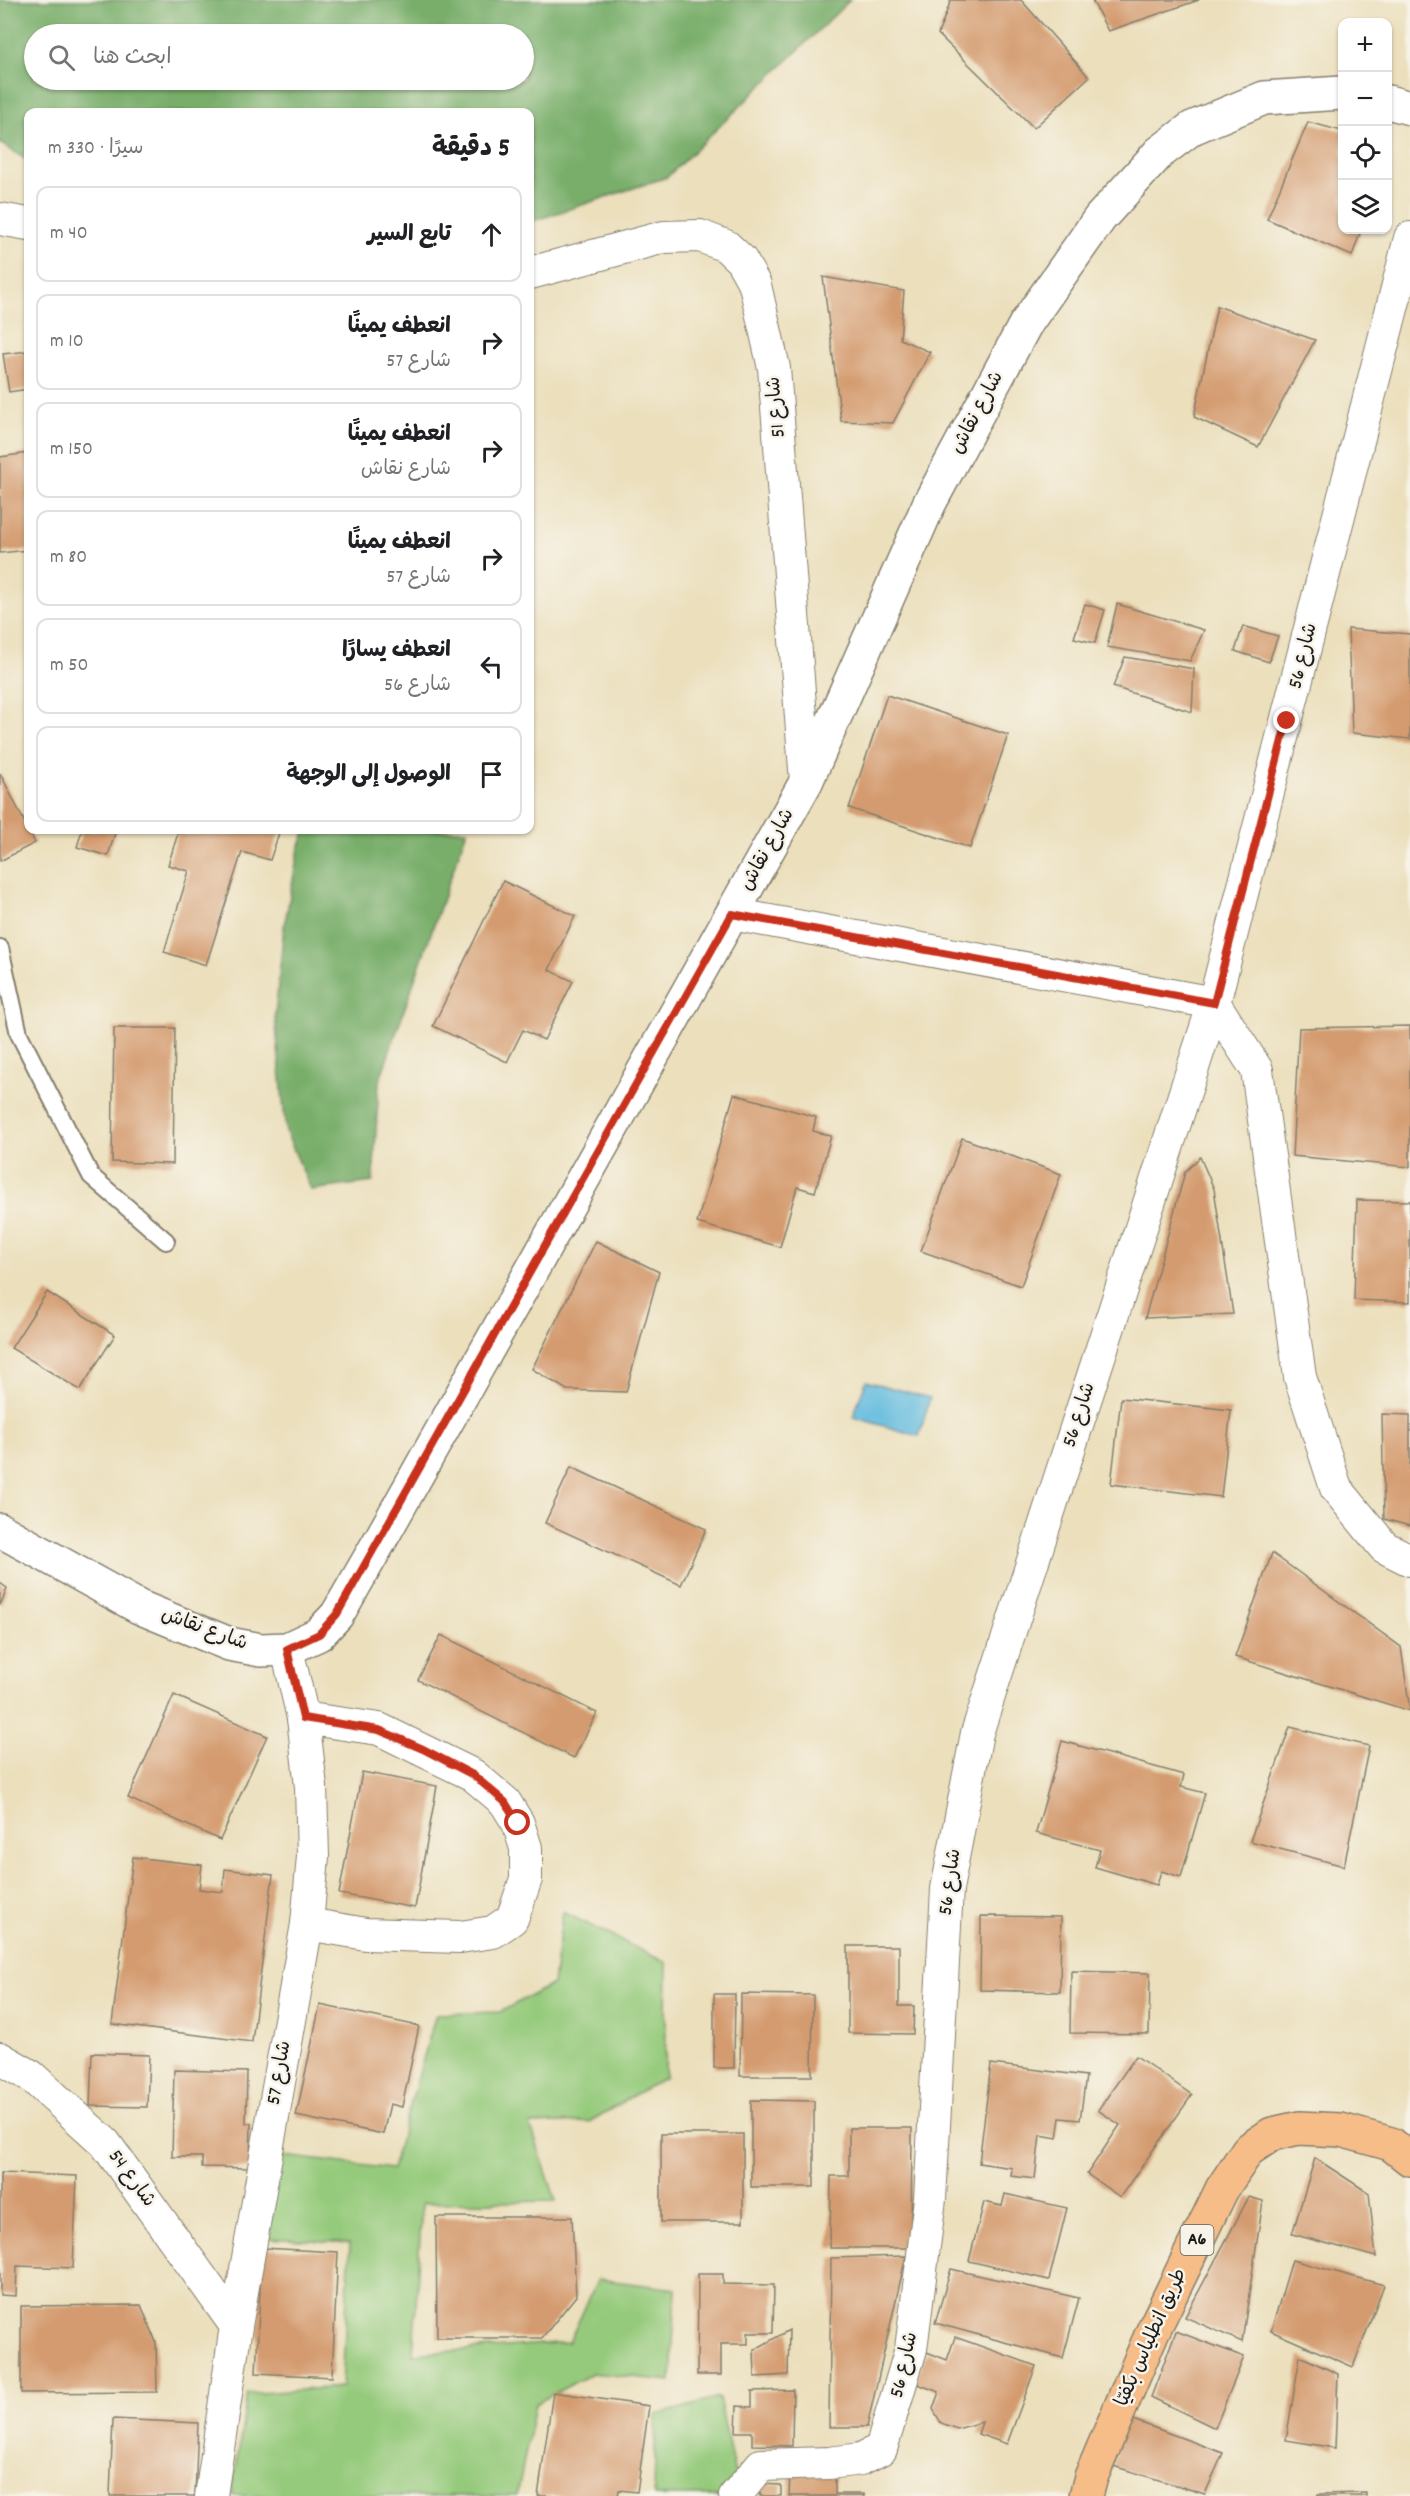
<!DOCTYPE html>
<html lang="ar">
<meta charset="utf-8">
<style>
body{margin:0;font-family:Dekko,"Playpen Sans Arabic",sans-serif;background:#f6f6f6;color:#202124;direction:rtl}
.controls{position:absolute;right:18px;top:18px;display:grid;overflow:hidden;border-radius:12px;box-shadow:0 2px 4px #0004}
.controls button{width:54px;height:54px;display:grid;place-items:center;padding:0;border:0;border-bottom:2px solid #e0e0e0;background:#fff;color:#202124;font:30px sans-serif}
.stop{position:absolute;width:18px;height:18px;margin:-14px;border:4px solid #c8321e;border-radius:50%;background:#fff}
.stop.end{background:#c8321e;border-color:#fff;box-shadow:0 2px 6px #0008}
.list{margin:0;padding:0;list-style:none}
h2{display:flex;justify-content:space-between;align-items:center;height:78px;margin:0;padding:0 24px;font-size:26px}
h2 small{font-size:20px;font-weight:400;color:#757577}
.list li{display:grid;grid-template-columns:39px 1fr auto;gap:18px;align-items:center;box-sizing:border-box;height:96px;margin:0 12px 12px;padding:0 12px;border:2px solid #e0e0e0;border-radius:12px}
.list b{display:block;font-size:22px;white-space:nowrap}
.list p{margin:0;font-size:20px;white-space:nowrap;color:#757577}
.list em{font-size:20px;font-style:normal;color:#757577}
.icon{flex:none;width:33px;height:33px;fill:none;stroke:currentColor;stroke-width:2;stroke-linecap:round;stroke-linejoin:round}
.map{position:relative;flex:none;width:1410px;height:2496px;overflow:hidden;direction:ltr}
.search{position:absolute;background:#fff;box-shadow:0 2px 4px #0004;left:24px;top:24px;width:510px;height:66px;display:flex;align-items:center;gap:15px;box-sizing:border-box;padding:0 21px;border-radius:33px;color:#757577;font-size:22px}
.panel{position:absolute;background:#fff;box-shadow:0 2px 4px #0004;left:24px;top:108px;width:510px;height:726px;border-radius:12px;direction:rtl}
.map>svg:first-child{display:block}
.green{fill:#95ca7b;stroke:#58734c;stroke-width:1.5}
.forest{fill:#78ae6b;stroke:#4a6544;stroke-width:1.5;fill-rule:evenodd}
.water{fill:#62bbdf;stroke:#3f6c7e;stroke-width:1.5}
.building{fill:#d49b6f}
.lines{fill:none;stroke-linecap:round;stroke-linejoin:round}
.service-casing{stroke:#847e6c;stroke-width:20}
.minor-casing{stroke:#847e6c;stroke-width:34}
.tertiary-casing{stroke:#847e6c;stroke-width:36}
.trunk-casing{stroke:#847e6c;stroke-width:36}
.service{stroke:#fff;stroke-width:16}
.minor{stroke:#fff;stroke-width:32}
.tertiary{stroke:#fff;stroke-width:33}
.trunk{stroke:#f7bd88;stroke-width:33}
.route{stroke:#c8321e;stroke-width:8}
.labels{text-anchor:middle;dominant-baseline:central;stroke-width:5;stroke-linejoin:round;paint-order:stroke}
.shield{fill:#f7f3e8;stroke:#5e5c59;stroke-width:1.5}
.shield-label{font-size:18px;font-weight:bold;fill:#1c1c1c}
.street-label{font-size:20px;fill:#1c1c1c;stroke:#f7f3e8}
</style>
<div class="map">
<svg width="1410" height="2496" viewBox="0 0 1410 2496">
<rect width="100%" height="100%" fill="#f7f3e8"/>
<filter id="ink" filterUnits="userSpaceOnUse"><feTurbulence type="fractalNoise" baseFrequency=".0167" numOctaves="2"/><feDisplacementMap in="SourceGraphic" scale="12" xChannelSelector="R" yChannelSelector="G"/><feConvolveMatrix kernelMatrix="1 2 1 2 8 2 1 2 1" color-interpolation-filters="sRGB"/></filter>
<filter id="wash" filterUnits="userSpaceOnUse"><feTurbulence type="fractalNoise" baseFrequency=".008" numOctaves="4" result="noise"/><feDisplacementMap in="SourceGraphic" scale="24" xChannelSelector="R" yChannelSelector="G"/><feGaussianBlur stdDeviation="1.35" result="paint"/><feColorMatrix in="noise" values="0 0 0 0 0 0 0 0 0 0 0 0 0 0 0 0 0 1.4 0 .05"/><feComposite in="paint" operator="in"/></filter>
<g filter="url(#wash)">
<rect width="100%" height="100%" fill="#ebdfbc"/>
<g class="green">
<polygon points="563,1912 667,1963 665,2077 589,2122 530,2124 556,2201 422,2203 413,2354 569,2342 598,2279 676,2289 671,2381 592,2373 535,2404 517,2496 232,2496 247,2394 342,2387 350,2243 252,2237 259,2153 392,2169 436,2014 500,2012 553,1984"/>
<polygon points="719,2398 735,2475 719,2496 654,2496 656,2415"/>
</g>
<g class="forest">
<path d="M0 0H850L667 177 530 222V112H28V161L0 143ZM34 34H524V80H34Z"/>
<polygon points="306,830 467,830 379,1082 373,1182 311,1190 286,1132 275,1016 284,927 299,848"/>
</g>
<polygon class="water" points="866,1381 930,1398 919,1436 853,1417"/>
<g id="blocks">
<g class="building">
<polygon points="951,0 1021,0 1089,77 1034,128 938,34"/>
<polygon points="1092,0 1199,0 1108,31"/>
<polygon points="1308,122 1342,131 1342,230 1361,230 1352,256 1267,219"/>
<polygon points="823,277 904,291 900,339 930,352 893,423 841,421"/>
<polygon points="1217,306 1315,340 1258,447 1194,417"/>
<polygon points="28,351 28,389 9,392 3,354"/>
<polygon points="28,453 28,550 0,553 0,457"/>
<polygon points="1085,604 1105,610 1095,643 1074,638"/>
<polygon points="1117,604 1204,630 1190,661 1107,647"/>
<polygon points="1243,626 1278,636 1269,662 1235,651"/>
<polygon points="1348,629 1410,634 1410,739 1352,733"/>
<polygon points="1125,657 1194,669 1192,712 1113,687"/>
<polygon points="887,695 1008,735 970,848 849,808"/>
<polygon points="0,773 35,843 0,861"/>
<polygon points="82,830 116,830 108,856 77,847"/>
<polygon points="179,830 280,830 270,860 242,852 206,965 164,952 189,871 168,865"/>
<polygon points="503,881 575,916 549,970 573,981 544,1040 523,1030 507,1062 433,1026"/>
<polygon points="1410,1026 1410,1167 1292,1156 1299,1028"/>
<polygon points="114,1028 175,1028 173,1164 112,1162"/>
<polygon points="734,1094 816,1117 813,1131 831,1136 815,1192 797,1187 780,1247 697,1223"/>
<polygon points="962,1138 1061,1174 1021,1286 921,1251"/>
<polygon points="1200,1157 1214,1189 1233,1314 1145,1318 1185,1172"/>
<polygon points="1357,1200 1410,1201 1410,1302 1354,1300"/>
<polygon points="596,1241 659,1272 626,1392 567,1390 532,1369"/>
<polygon points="47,1292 115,1335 80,1390 11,1348"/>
<polygon points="1121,1398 1231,1410 1221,1497 1111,1484"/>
<polygon points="1382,1414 1410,1415 1410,1526 1384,1519"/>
<polygon points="571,1467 706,1529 681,1585 545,1523"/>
<polygon points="1272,1553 1401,1647 1410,1711 1235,1657"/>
<polygon points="0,1583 7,1588 0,1606"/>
<polygon points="441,1635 597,1713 574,1758 418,1680"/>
<polygon points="174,1695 267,1736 220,1840 128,1798"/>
<polygon points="1290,1727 1369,1746 1344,1866 1250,1841"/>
<polygon points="1062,1741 1184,1775 1181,1787 1205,1793 1181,1877 1161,1871 1157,1885 1095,1867 1100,1850 1036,1833"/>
<polygon points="362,1772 437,1786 415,1908 339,1894"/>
<polygon points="133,1857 202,1865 199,1889 223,1892 225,1869 273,1875 252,2042 112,2024"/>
<polygon points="981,1916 1061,1917 1060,1992 980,1990"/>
<polygon points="848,1946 899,1946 899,2006 914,2006 913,2034 848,2033"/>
<polygon points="1071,1971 1150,1973 1149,2034 1070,2033"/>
<polygon points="714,1994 735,1994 734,2068 714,2068"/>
<polygon points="741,1994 813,1995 812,2076 740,2076"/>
<polygon points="320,2005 419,2026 402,2107 390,2104 383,2134 296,2116"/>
<polygon points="92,2053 149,2055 147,2107 90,2106"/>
<polygon points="1136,2056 1192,2095 1120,2197 1087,2174 1120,2125 1098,2110"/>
<polygon points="991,2064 1086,2076 1080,2120 1060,2118 1057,2138 1040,2135 1035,2179 1011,2176 1012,2168 979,2163"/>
<polygon points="174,2070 247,2072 246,2123 251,2123 250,2168 202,2167 202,2157 172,2157"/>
<polygon points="751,2100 814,2101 814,2187 751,2187"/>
<polygon points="849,2128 912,2128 911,2248 830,2248 831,2176 849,2176"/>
<rect x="661" y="2134" width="82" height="88"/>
<polygon points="1315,2158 1369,2193 1376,2257 1292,2234"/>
<polygon points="0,2173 77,2176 73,2268 17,2266 16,2296 0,2295"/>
<polygon points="1005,2194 1067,2208 1049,2280 969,2261 984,2202 1002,2206"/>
<polygon points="1249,2197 1263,2201 1242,2342 1185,2317"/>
<polygon points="436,2217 572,2217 576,2296 542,2338 437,2338"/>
<polygon points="262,2248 338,2252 332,2377 256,2373"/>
<polygon points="906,2256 867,2427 829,2427 831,2258"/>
<polygon points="1292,2260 1384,2285 1353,2367 1271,2331"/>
<polygon points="951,2269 1079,2298 1063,2358 935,2323"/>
<polygon points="698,2274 723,2274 723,2284 774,2285 773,2333 748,2333 748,2344 721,2344 721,2375 697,2375"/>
<polygon points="141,2305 156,2342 157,2392 21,2393 21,2306"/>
<polygon points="789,2330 788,2375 755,2377 754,2350"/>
<polygon points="1176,2331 1244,2357 1215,2428 1151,2397"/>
<polygon points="955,2337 1036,2366 1007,2444 978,2434 982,2422 957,2429 941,2423 933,2409 939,2392 915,2383 927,2352 947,2360"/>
<polygon points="1300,2356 1338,2374 1335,2448 1286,2440"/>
<polygon points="793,2390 792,2446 752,2445 752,2432 736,2432 737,2406 752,2407 752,2391"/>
<polygon points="553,2392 649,2406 637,2492 619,2490 618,2496 538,2496"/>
<polygon points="1125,2417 1223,2453 1205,2494 1113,2466"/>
<polygon points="113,2419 198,2423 195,2496 110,2496"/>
<polygon points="790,2474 835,2475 835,2494 864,2494 864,2496 789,2496"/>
<polygon points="760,2484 781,2485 781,2496 760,2496"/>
<polygon points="1366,2493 1366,2496 1318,2496 1318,2494"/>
</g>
</g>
</g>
<g filter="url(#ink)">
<use href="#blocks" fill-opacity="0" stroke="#847e6c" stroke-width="1.5"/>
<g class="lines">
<g class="service-casing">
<polyline id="service" points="0,948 19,1034 91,1176 166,1241"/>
</g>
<g class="minor-casing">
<g id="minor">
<polyline points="0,219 28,224"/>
<polyline points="530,273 664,237 700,236 726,246 741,260 755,285 774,368 806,782"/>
<polyline points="732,914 1214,1003 1257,1070 1300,1377 1336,1488 1384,1547 1410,1560"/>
<polyline points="303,1718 379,1729 473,1775 505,1802 518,1823 526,1848 526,1879 512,1919 493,1932 460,1937 366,1934 307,1924"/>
<polyline points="0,2058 31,2076 105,2143 236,2326"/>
<polyline points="211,2496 236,2326 307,1924 313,1856 311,1787 303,1718 287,1649"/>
<polyline points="735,2496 761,2465 829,2463 861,2459 881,2449 911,2349 930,2199 947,1889 977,1733 1214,1003 1410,238"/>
</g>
</g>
<g class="tertiary-casing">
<g id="tertiary">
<polyline points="1388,102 1410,108"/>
<polyline points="0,1530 139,1607 229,1644 261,1650 287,1649 319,1634 337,1615 378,1544 806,782 929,504 1025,325 1100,218 1159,153 1192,128 1264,98 1342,93"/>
</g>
</g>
<g class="trunk-casing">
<polyline id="trunk" points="1086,2496 1091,2477 1152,2333 1222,2189 1248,2150 1272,2134 1299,2128 1341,2130 1391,2144 1410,2159"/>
</g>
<use href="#service" class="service"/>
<use href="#minor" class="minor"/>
<use href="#tertiary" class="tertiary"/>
<use href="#trunk" class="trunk"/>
</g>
</g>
<g class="lines" filter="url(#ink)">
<polyline class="route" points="518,1823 505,1802 473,1775 423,1749 379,1730 303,1718 287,1649 319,1634 337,1614 732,914 1214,1003 1287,721"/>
</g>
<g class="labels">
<rect class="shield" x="1180.5" y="2225" width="33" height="30" rx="4.5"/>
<g class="shield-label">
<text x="1197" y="2240">A6</text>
</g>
<g class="street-label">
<text transform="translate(777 407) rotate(-95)">شارع 51</text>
<text transform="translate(978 413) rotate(-62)">شارع نقاش</text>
<text transform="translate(1304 656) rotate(-76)">شارع 56</text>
<text transform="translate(768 850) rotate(-61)">شارع نقاش</text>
<text transform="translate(1080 1415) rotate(-72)">شارع 56</text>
<text transform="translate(204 1630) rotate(20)">شارع نقاش</text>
<text transform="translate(951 1882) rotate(-82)">شارع 56</text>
<text transform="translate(280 2073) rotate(-80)">شارع 57</text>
<text transform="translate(131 2179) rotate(54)">شارع 54</text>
<text transform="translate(1152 2338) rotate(-66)">طريق انطلياس بكفيّا</text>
<text transform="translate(905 2365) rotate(-77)">شارع 56</text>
</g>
</g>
</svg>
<div class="controls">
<button>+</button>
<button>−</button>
<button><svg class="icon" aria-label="locate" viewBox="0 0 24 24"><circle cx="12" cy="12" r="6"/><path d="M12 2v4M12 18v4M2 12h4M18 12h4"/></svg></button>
<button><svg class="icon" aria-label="layers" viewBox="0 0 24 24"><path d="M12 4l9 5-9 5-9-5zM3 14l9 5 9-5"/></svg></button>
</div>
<div class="stop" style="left:518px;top:1823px"></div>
<div class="stop end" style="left:1287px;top:721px"></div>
<div class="search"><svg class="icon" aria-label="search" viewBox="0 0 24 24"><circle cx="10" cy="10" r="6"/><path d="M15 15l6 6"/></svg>ابحث هنا</div>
<section class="panel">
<h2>5 دقيقة<small>سيرًا · 330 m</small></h2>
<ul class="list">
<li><svg class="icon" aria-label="ahead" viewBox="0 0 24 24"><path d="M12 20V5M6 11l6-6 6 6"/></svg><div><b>تابع السير</b></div><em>40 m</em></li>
<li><svg class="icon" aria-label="right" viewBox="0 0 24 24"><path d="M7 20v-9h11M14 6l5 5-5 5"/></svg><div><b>انعطف يمينًا</b><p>شارع 57</p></div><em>10 m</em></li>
<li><svg class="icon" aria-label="right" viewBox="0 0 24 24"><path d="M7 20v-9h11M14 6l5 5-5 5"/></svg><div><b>انعطف يمينًا</b><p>شارع نقاش</p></div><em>150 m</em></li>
<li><svg class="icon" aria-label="right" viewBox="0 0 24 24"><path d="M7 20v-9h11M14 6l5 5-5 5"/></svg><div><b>انعطف يمينًا</b><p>شارع 57</p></div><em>80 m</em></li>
<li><svg class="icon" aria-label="left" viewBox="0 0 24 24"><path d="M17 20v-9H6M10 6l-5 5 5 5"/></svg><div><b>انعطف يسارًا</b><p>شارع 56</p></div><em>50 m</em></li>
<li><svg class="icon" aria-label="arrive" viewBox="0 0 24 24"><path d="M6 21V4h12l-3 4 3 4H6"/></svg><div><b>الوصول إلى الوجهة</b></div></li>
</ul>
</section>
</div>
